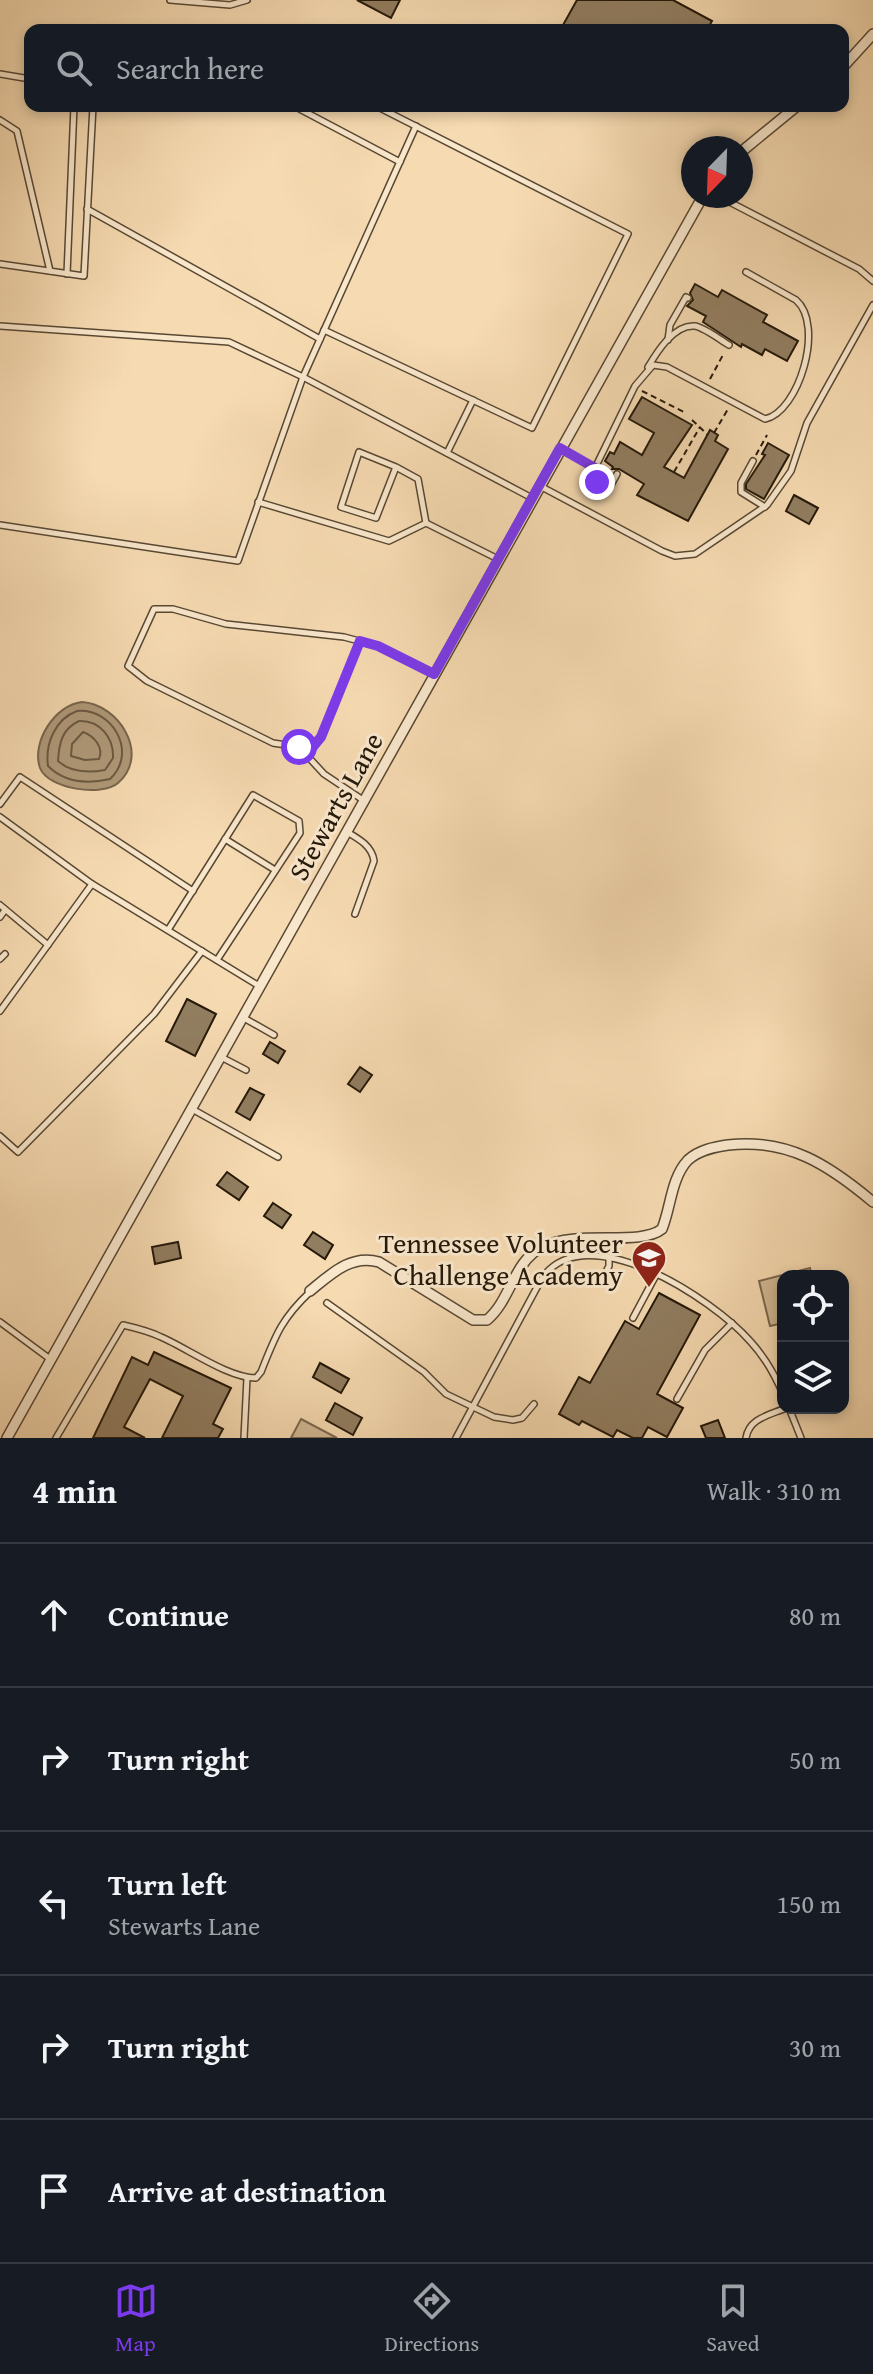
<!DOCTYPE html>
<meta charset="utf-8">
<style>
body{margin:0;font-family:"Gentium Book Plus",serif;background:#20242c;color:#f1f3f6}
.controls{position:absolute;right:24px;bottom:24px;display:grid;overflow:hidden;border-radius:16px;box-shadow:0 4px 12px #0003}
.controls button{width:72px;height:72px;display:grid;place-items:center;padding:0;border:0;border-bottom:2px solid #363941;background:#171b24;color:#f1f3f6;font:40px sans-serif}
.compass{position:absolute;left:681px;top:136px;width:72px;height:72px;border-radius:50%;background:#171b24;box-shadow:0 4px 12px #0003;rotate:203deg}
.stop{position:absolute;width:24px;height:24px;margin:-18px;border:6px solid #7c3aed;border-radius:50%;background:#fff}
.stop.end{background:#7c3aed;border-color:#fff;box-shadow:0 2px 8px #0008}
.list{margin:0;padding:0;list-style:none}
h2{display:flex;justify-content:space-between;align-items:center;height:104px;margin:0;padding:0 32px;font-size:34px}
h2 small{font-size:26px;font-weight:400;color:#9ea1a6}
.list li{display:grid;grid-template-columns:52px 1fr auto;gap:24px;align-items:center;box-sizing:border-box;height:144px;padding:0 32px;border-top:2px solid #363941}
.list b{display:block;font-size:30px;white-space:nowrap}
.list p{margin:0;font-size:26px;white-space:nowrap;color:#9ea1a6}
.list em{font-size:26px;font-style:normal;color:#9ea1a6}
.icon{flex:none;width:44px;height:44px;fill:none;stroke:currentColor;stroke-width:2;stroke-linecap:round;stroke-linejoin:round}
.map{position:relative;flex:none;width:873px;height:1438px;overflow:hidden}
.search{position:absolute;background:#171b24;box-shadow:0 4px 12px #0003;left:24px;right:24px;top:24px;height:88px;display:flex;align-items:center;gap:20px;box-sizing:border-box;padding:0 28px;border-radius:16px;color:#9ea1a6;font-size:30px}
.sheet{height:824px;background:#171b24}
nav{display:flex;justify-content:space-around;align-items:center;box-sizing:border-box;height:112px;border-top:2px solid #363941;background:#171b24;font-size:22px;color:#9ea1a6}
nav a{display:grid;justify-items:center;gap:4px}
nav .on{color:#7c3aed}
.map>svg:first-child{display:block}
.green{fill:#d2b994;stroke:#7b684e;stroke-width:2}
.water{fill:#af9878;stroke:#77654c;stroke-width:2}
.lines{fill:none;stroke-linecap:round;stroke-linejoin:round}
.shore{stroke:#6a5840;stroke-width:2}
.building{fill:#917d60;stroke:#241809;stroke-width:2}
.lane-casing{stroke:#584833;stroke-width:8}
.street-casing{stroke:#584833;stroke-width:12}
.path{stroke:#241809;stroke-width:2;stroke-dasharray:6 4;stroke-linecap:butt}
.lane{stroke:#f9e7cc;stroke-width:5}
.street{stroke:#f9e7cc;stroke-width:9}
.route{stroke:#7c3aed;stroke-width:10}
.labels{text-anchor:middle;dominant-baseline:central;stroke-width:6;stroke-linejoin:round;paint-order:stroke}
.street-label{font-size:28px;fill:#241809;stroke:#f9e7cc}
.poi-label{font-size:28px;fill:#241809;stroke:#f9e7cc;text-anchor:end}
</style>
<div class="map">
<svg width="873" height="1438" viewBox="0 0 873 1438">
<rect width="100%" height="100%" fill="#f6dab1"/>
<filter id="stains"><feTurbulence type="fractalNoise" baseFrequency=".0025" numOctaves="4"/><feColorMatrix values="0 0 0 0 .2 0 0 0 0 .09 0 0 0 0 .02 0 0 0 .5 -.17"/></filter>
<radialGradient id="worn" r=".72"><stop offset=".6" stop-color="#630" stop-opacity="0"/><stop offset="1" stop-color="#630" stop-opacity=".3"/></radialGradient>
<g class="green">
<polygon points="810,1268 812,1276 783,1276 783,1323 770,1326 759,1281"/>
<polygon points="301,1419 337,1438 291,1438"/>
</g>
<path class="water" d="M82 702C118 704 151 754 118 783 102 797 48 789 40 768 31 742 55 705 82 702Z"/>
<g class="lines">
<g class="shore">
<path d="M77 711C113 708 138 753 110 779 88 784 65 783 48 766 45 744 55 719 77 711Z"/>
<path d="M79 721C100 720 114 738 113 758L105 770C88 773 71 773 58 761 59 743 62 729 79 721Z"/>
<path d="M83 732C94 736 104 747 99 759L85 760 71 756 72 744Z"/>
</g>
</g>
<g class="building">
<polygon points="357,0 400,0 391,18"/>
<polygon points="577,0 673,0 712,21 707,30 572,30 563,25"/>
<polygon points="695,284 718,297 722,290 767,315 763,322 798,341 787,361 765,349 762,355 742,344 741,347 703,322 706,316 687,306 693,300 690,293"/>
<polygon points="642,397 692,425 664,467 684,478 710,430 718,435 715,441 728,449 688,521 637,495 644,484 619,469 612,469 613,467 605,461 610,452 614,454 620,442 642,455 654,433 629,419"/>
<polygon points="768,443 789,455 764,499 746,489 746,484 765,455 762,454"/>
<polygon points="794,495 818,508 809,524 786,511"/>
<polygon points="187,999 216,1014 195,1056 166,1041"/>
<polygon points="270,1042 285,1051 278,1063 263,1054"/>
<polygon points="360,1067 372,1075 360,1092 348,1084"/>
<polygon points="250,1088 264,1095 250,1120 236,1112"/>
<polygon points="227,1172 248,1187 239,1200 217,1185"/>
<polygon points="273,1203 291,1215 282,1228 264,1216"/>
<polygon points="313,1232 333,1245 325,1259 304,1245"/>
<polygon points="178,1242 181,1258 155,1264 152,1247"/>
<polygon points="659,1293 700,1315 657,1394 683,1408 667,1437 648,1427 642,1438 633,1438 617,1430 613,1437 582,1421 579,1425 559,1414 579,1377 590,1383 625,1321 639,1329"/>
<polygon points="154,1352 231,1388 213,1424 223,1429 218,1438 162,1438 183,1396 150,1379 124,1427 145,1438 93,1438 132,1357 148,1365"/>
<polygon points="320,1363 349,1379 341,1393 313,1377"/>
<polygon points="335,1403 362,1418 353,1435 326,1420"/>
<polygon points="718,1420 725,1438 706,1438 701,1426"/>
</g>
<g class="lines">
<g class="lane-casing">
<g id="lane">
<polyline points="170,0 230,5 247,0"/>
<polyline points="0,74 30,79"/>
<polyline points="294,106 400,162"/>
<polyline points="0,120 17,131 50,271"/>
<polyline points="718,196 859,269 873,281"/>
<polyline points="87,209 320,339"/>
<polyline points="0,264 84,276 93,106"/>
<polyline points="67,274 74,106"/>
<polyline points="0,326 229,342 303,377 532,498"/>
<polyline points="324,330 532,428 628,234 376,106"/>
<polyline points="668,340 670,325 686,297 688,298"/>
<path d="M648 367C657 352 674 324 695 326 705 328 719 339 729 345"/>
<polyline points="561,449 595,468"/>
<polyline points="447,453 473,400"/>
<polyline points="753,461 741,483 741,492 765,507"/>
<polyline points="396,467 359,452 341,507 376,518 396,467 418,479 426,523"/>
<path d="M617 474 611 485 602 486 595 477V468L635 386 653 365 667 367 765 419C799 412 825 325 796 300L746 272"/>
<polyline points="540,486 662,551 675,556 695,554 767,505 791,471 807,423 873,305"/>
<polyline points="258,502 389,541 426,523 498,559"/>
<polyline points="0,525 238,561 303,377 416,126"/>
<polyline points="307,754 321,737 360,641"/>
<polyline points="363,800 324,774 299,747 273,743 147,681 128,666 154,609 173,609 226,624 344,637 378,646 434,674"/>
<polyline points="0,804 20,777 193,891"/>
<polyline points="0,817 92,884"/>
<path d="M347 832C359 839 372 846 374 861L355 914"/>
<polyline points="225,839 275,870"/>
<polyline points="0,905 48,945"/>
<polyline points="0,917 5,910"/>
<polyline points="168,930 253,795 299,821 300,833 217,960"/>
<polyline points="0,959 5,954"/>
<polyline points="0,1011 92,884 259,986"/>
<polyline points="244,1018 274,1035"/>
<polyline points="221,1057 246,1070"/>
<polyline points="192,1109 278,1157"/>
<polyline points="0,1136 18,1152 154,1014 202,951"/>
<polyline points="600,1283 609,1266 609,1257"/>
<polyline points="327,1303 424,1372 446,1394 494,1417 513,1420 522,1418 534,1404"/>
<polyline points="633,1318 656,1275"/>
<polyline points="0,1322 50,1359"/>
<polyline points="677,1399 705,1350 732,1323"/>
<polyline points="789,1408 801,1438"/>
<path d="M56 1438 123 1325C136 1328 149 1331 161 1337 187 1348 228 1378 256 1378L261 1372C275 1337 281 1319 310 1292"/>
<polyline points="244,1438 247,1378"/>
<path d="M456 1438 542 1278C587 1215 714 1300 750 1341 764 1356 775 1375 783 1394"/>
<path d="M746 1438C749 1418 770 1415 786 1408"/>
</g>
</g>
<g class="street-casing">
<g id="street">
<polyline points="843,67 873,34"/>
<polyline points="741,152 797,106"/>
<path d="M310 1291C331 1274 351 1254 379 1262L473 1320H487C511 1300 513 1262 542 1247 578 1229 639 1247 662 1229 671 1207 671 1178 688 1160 699 1150 714 1147 728 1145 788 1138 829 1165 873 1202"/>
<polyline points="7,1438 703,196"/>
</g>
</g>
<g class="path">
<polyline points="710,379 724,353"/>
<polyline points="642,391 686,413"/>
<polyline points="692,420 708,435"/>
<polyline points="714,433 728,409"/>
<polyline points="756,455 767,435"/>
<polyline points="674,472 700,427"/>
</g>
<use href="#lane" class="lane"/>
<use href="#street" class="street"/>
</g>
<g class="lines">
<polyline class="route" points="299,747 307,754 321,737 360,641 378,646 434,674 560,448 595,468 597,482"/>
</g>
<defs>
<g id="school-pin" transform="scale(1.8)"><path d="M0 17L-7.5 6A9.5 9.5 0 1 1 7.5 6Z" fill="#8f2418" stroke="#f9e7cc"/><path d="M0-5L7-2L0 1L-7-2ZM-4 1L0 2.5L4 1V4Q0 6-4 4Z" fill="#fff"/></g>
</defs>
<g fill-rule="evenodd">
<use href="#school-pin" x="649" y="1258"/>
</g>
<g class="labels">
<g class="street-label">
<text transform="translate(335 806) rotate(-61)">Stewarts Lane</text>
</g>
<g class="poi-label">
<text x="623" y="1242">Tennessee Volunteer<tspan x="623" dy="32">Challenge Academy</tspan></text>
</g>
</g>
<rect width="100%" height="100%" filter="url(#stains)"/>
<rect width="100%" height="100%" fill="url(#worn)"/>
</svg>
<div class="controls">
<button><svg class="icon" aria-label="locate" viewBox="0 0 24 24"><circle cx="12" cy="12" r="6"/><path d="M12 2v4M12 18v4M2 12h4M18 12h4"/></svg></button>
<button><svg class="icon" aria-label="layers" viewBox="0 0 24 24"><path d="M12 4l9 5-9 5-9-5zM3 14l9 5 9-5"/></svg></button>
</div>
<svg class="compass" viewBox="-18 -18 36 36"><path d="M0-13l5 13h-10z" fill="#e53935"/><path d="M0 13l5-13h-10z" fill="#9ea1a6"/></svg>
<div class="stop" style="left:299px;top:747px"></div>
<div class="stop end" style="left:597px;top:482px"></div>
<div class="search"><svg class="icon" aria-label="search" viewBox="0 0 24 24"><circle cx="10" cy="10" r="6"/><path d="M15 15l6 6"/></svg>Search here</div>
</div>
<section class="sheet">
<h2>4 min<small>Walk · 310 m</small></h2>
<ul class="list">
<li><svg class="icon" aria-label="ahead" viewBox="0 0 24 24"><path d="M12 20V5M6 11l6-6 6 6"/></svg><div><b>Continue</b></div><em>80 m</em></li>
<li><svg class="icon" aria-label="right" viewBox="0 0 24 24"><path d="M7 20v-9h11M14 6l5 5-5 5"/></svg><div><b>Turn right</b></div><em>50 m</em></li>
<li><svg class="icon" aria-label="left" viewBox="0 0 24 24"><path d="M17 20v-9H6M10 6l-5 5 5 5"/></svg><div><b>Turn left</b><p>Stewarts Lane</p></div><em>150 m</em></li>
<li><svg class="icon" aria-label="right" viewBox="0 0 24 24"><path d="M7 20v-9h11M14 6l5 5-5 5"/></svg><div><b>Turn right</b></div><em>30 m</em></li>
<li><svg class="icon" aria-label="arrive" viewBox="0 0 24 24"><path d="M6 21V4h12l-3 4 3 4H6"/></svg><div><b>Arrive at destination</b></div></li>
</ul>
</section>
<nav>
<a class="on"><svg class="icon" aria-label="map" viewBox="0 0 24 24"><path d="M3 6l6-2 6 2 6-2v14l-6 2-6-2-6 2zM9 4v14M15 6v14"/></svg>Map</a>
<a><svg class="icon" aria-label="directions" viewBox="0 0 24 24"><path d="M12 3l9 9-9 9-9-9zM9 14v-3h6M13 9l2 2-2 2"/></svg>Directions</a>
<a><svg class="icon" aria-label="saved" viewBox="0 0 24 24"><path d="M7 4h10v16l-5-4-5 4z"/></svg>Saved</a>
</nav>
